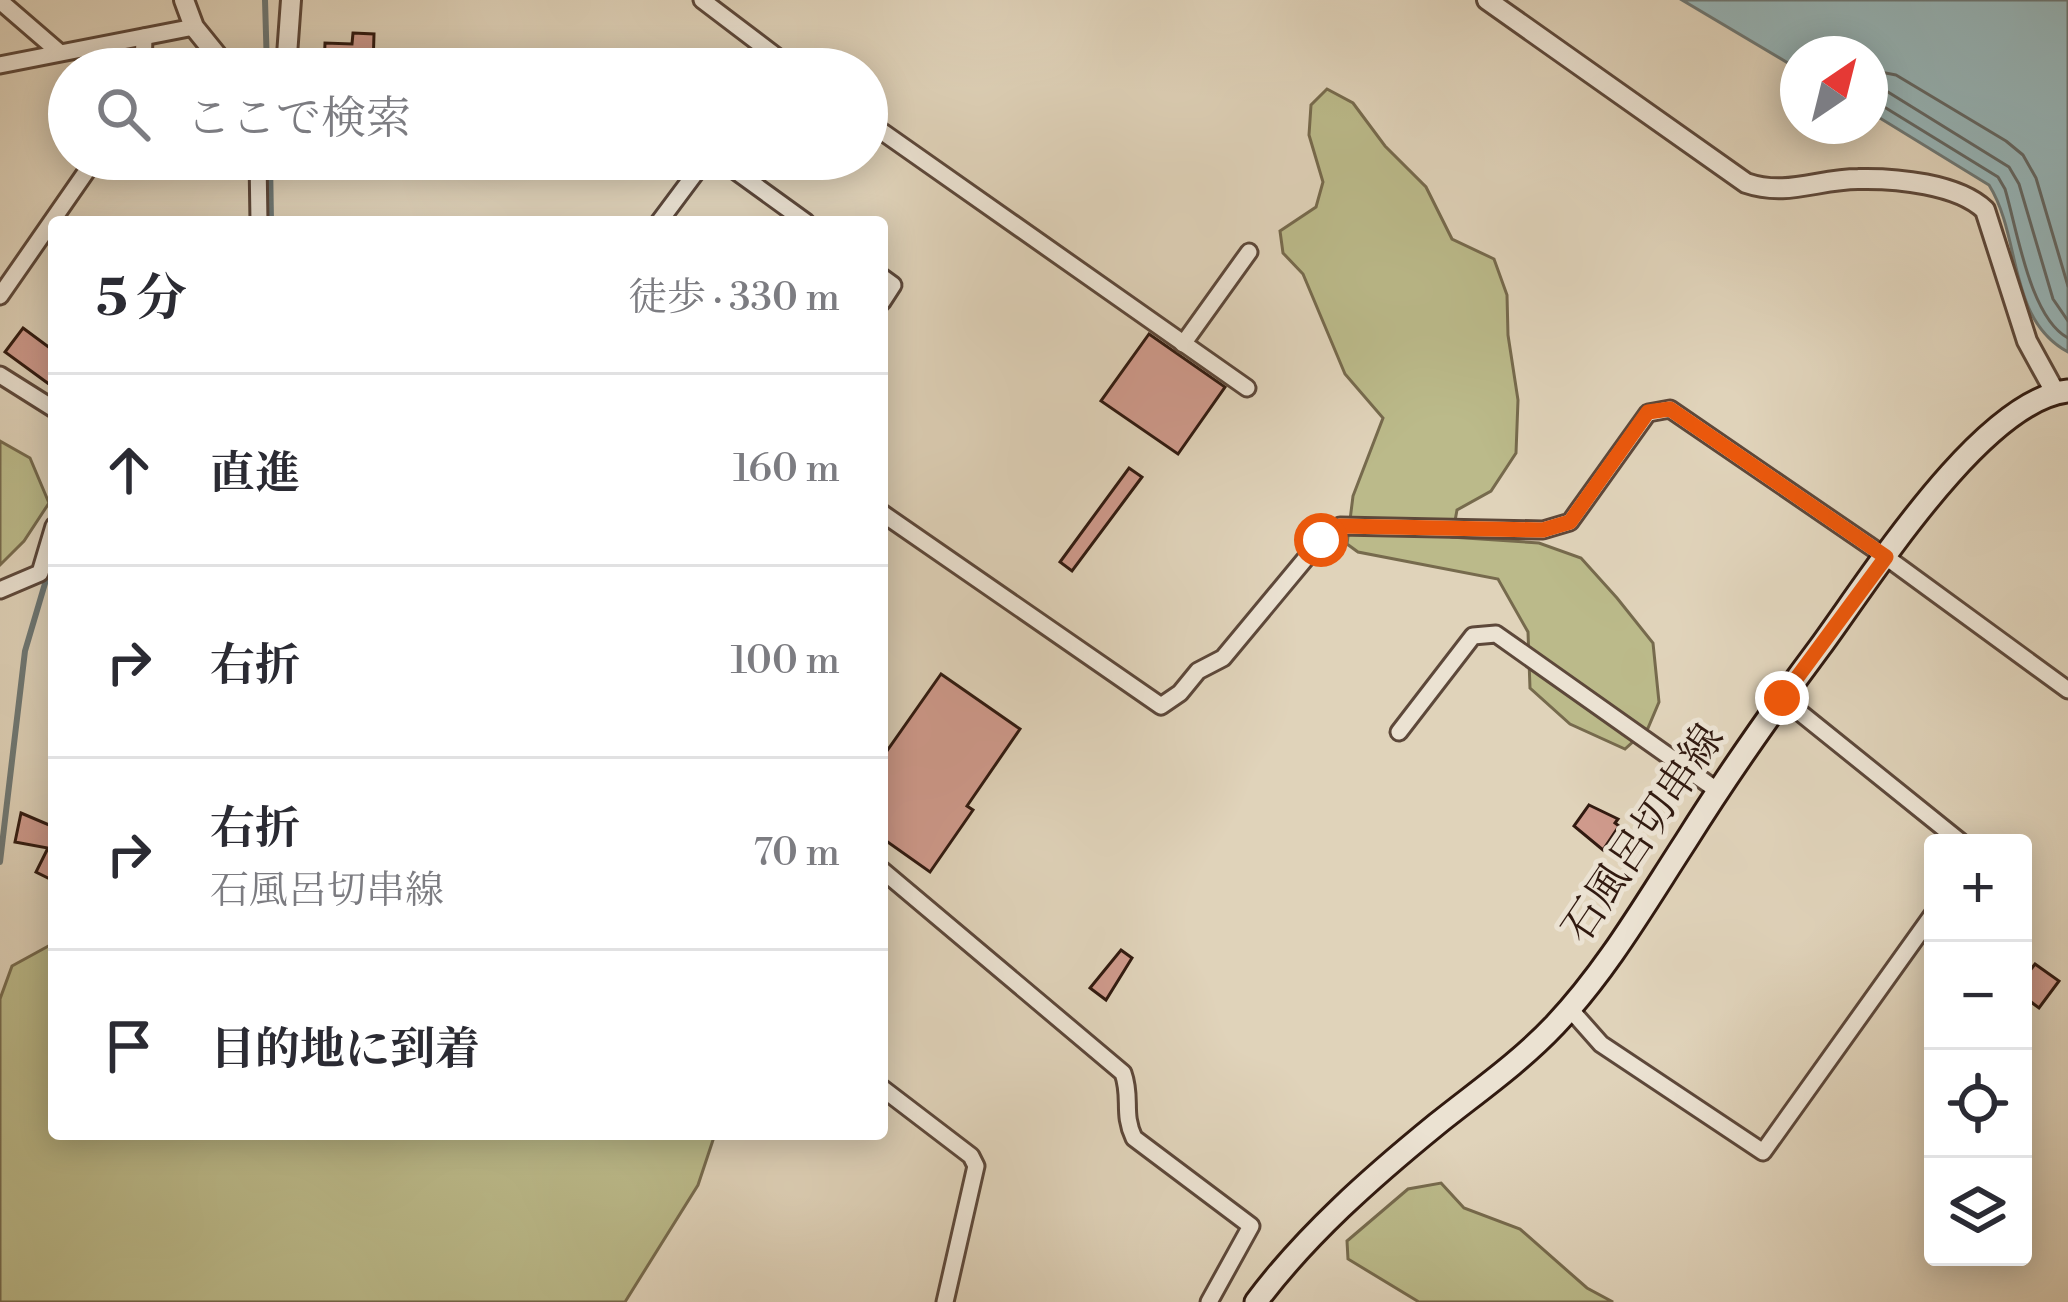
<!DOCTYPE html>
<html lang="ja">
<meta charset="utf-8">
<style>
body{margin:0;font-family:"Libre Bodoni","Noto Serif JP",serif;background:#f7f7f7;color:#2b2b33}
.controls{position:absolute;right:36px;bottom:36px;display:grid;overflow:hidden;border-radius:12px;box-shadow:0 6px 30px #0003}
.controls button{width:108px;height:108px;display:grid;place-items:center;padding:0;border:0;border-bottom:3px solid #e1e1e2;background:#fff;color:#2b2b33;font:60px sans-serif}
.compass{position:absolute;left:1780px;top:36px;width:108px;height:108px;border-radius:50%;background:#fff;box-shadow:0 6px 30px #0003;rotate:35deg}
.stop{position:absolute;width:36px;height:36px;margin:-27px;border:9px solid #ea580c;border-radius:50%;background:#fff}
.stop.end{background:#ea580c;border-color:#fff;box-shadow:0 3px 12px #0008}
.list{margin:0;padding:0;list-style:none}
h2{display:flex;justify-content:space-between;align-items:center;height:156px;margin:0;padding:0 48px;font-size:51px}
h2 small{font-size:39px;font-weight:400;color:#7c7c81}
.list li{display:grid;grid-template-columns:78px 1fr auto;gap:36px;align-items:center;box-sizing:border-box;height:192px;padding:0 48px;border-top:3px solid #e1e1e2}
.list b{display:block;font-size:45px;white-space:nowrap}
.list p{margin:0;font-size:39px;white-space:nowrap;color:#7c7c81}
.list em{font-size:39px;font-style:normal;color:#7c7c81}
.icon{flex:none;width:66px;height:66px;fill:none;stroke:currentColor;stroke-width:2;stroke-linecap:round;stroke-linejoin:round}
.map{position:relative;flex:none;width:2068px;height:1302px;overflow:hidden}
.search{position:absolute;background:#fff;box-shadow:0 6px 30px #0003;left:48px;top:48px;width:840px;height:132px;display:flex;align-items:center;gap:30px;box-sizing:border-box;padding:0 42px;border-radius:66px;color:#7c7c81;font-size:45px}
.panel{position:absolute;background:#fff;box-shadow:0 6px 30px #0003;left:48px;top:216px;width:840px;height:924px;border-radius:12px}
.map>svg:first-child{display:block}
.green{fill:#bbba8a;stroke:#766a4d;stroke-width:3}
.water{fill:#97b6b9;stroke:#6e7875;stroke-width:3}
.lines{fill:none;stroke-linecap:round;stroke-linejoin:round}
.shore{stroke:#646864;stroke-width:3}
.stream{stroke:#6e7875;stroke-width:6}
.building{fill:#cf9a8c;stroke:#311a10;stroke-width:3}
.minor-casing{stroke:#5d483a;stroke-width:21}
.tertiary-casing{stroke:#5d483a;stroke-width:24}
.secondary-casing{stroke:#311a10;stroke-width:27}
.minor{stroke:#ebe2d2;stroke-width:15}
.tertiary{stroke:#ebe2d2;stroke-width:18}
.secondary{stroke:#ebe2d2;stroke-width:21}
.route{stroke:#ea580c;stroke-width:15}
.labels{text-anchor:middle;dominant-baseline:central;stroke-width:10;stroke-linejoin:round;paint-order:stroke}
.street-label{font-size:42px;fill:#311a10;stroke:#ebe2d2}
</style>
<div class="map">
<svg width="2068" height="1302" viewBox="0 0 2068 1302">
<rect width="100%" height="100%" fill="#e0d3ba"/>
<filter id="stains"><feTurbulence type="fractalNoise" baseFrequency=".00167" numOctaves="4"/><feColorMatrix values="0 0 0 0 .2 0 0 0 0 .09 0 0 0 0 .02 0 0 0 .5 -.17"/></filter>
<radialGradient id="worn" r=".72"><stop offset=".6" stop-color="#630" stop-opacity="0"/><stop offset="1" stop-color="#630" stop-opacity=".3"/></radialGradient>
<g class="green">
<polygon points="1327,89 1353,103 1385,146 1426,187 1452,239 1494,259 1507,295 1508,335 1518,400 1516,453 1491,491 1457,510 1452,537 1539,543 1581,558 1617,598 1653,643 1659,702 1648,728 1625,749 1570,724 1530,688 1528,632 1498,579 1358,552 1347,544 1353,496 1383,418 1345,374 1303,274 1283,253 1280,231 1316,207 1323,182 1309,135 1311,105"/>
<polygon points="0,441 30,458 49,503 24,541 0,565"/>
<polygon points="54,943 54,1134 715,1134 698,1185 625,1302 0,1302 0,999 12,966"/>
<polygon points="1441,1183 1464,1208 1520,1229 1587,1288 1613,1302 1419,1302 1348,1259 1347,1241 1408,1189"/>
</g>
<path class="water" d="M1682 0H2068V352C2007 319 2022 238 1989 185L1870 112V54H1798V69Z"/>
<g class="lines">
<g class="shore">
<polyline points="1870,70 1896,75 2006,141 2023,155 2036,178 2068,286"/>
<polyline points="1870,88 1888,92 2009,167 2019,184 2053,299 2068,321"/>
<path d="M1870 103 1881 105 1998 177 2005 189C2017 229 2030 318 2068 338"/>
</g>
<g class="stream">
<polyline points="265,0 267,69"/>
<polyline points="270,159 271,222"/>
<polyline points="0,862 25,651 54,553"/>
</g>
</g>
<g class="building">
<polygon points="353,33 374,34 373,68 324,69 325,43 352,44"/>
<polygon points="23,328 54,351 54,395 50,392 53,387 5,352"/>
<polygon points="1149,334 1225,387 1178,454 1101,401"/>
<polygon points="1129,468 1142,477 1072,571 1060,562"/>
<polygon points="941,674 1020,729 967,806 973,810 930,872 882,838 882,758"/>
<polygon points="1589,805 1618,819 1615,823 1619,826 1603,850 1574,826"/>
<polygon points="21,813 54,827 54,871 50,879 36,872 48,848 15,842"/>
<polygon points="1121,950 1132,958 1106,1000 1090,988"/>
<polygon points="2035,964 2059,981 2039,1008 2023,996 2023,980"/>
</g>
<g class="lines">
<g class="minor-casing">
<g id="minor">
<polyline points="702,0 793,69"/>
<polyline points="0,1 59,52"/>
<polyline points="0,65 194,27"/>
<polyline points="143,69 144,37"/>
<polyline points="867,121 1247,388"/>
<polyline points="258,159 259,222"/>
<polyline points="719,159 806,222"/>
<polyline points="659,222 706,159"/>
<polyline points="882,277 893,285 882,302"/>
<polyline points="0,296 95,159"/>
<polyline points="1183,344 1249,252"/>
<polyline points="0,375 54,409"/>
<polyline points="882,513 1161,706 1180,693 1198,671 1223,658 1321,540 1340,526 1543,530 1570,522 1648,413 1670,409 1886,557 2068,690"/>
<polyline points="0,590 40,573 54,526"/>
<polyline points="1782,698 1962,843"/>
<polyline points="1399,732 1473,636 1496,634 1718,791"/>
<path d="M882 870 1123 1073C1132 1098 1122 1113 1134 1138L1251 1226 1209 1302"/>
<polyline points="1570,1009 1601,1044 1763,1152 1933,914"/>
<polyline points="882,1088 971,1156 976,1166 945,1302"/>
</g>
</g>
<g class="tertiary-casing">
<g id="tertiary">
<polyline points="184,0 194,27 228,69"/>
<path d="M1487 0 1746 183C1787 197 1818 179 1858 179 1896 178 1958 184 1985 210L2027 341 2055 392"/>
<polyline points="286,69 291,0"/>
</g>
</g>
<g class="secondary-casing">
<path id="secondary" d="M1256 1302C1306 1235 1372 1177 1437 1124 1477 1092 1519 1063 1555 1025 1607 970 1645 904 1686 841 1728 774 1773 710 1820 647 1870 579 1982 400 2068 391"/>
</g>
<use href="#minor" class="minor"/>
<use href="#tertiary" class="tertiary"/>
<use href="#secondary" class="secondary"/>
</g>
<g class="lines">
<polyline class="route" points="1321,540 1340,526 1543,530 1570,522 1648,412 1670,409 1886,557 1782,698"/>
</g>
<g class="labels">
<g class="street-label">
<text transform="translate(1644 834) rotate(-56)">石風呂切串線</text>
</g>
</g>
<rect width="100%" height="100%" filter="url(#stains)"/>
<rect width="100%" height="100%" fill="url(#worn)"/>
</svg>
<div class="controls">
<button>+</button>
<button>−</button>
<button><svg class="icon" aria-label="locate" viewBox="0 0 24 24"><circle cx="12" cy="12" r="6"/><path d="M12 2v4M12 18v4M2 12h4M18 12h4"/></svg></button>
<button><svg class="icon" aria-label="layers" viewBox="0 0 24 24"><path d="M12 4l9 5-9 5-9-5zM3 14l9 5 9-5"/></svg></button>
</div>
<svg class="compass" viewBox="-18 -18 36 36"><path d="M0-13l5 13h-10z" fill="#e53935"/><path d="M0 13l5-13h-10z" fill="#7c7c81"/></svg>
<div class="stop" style="left:1321px;top:540px"></div>
<div class="stop end" style="left:1782px;top:698px"></div>
<div class="search"><svg class="icon" aria-label="search" viewBox="0 0 24 24"><circle cx="10" cy="10" r="6"/><path d="M15 15l6 6"/></svg>ここで検索</div>
<section class="panel">
<h2>5 分<small>徒歩 · 330 m</small></h2>
<ul class="list">
<li><svg class="icon" aria-label="ahead" viewBox="0 0 24 24"><path d="M12 20V5M6 11l6-6 6 6"/></svg><div><b>直進</b></div><em>160 m</em></li>
<li><svg class="icon" aria-label="right" viewBox="0 0 24 24"><path d="M7 20v-9h11M14 6l5 5-5 5"/></svg><div><b>右折</b></div><em>100 m</em></li>
<li><svg class="icon" aria-label="right" viewBox="0 0 24 24"><path d="M7 20v-9h11M14 6l5 5-5 5"/></svg><div><b>右折</b><p>石風呂切串線</p></div><em>70 m</em></li>
<li><svg class="icon" aria-label="arrive" viewBox="0 0 24 24"><path d="M6 21V4h12l-3 4 3 4H6"/></svg><div><b>目的地に到着</b></div></li>
</ul>
</section>
</div>
